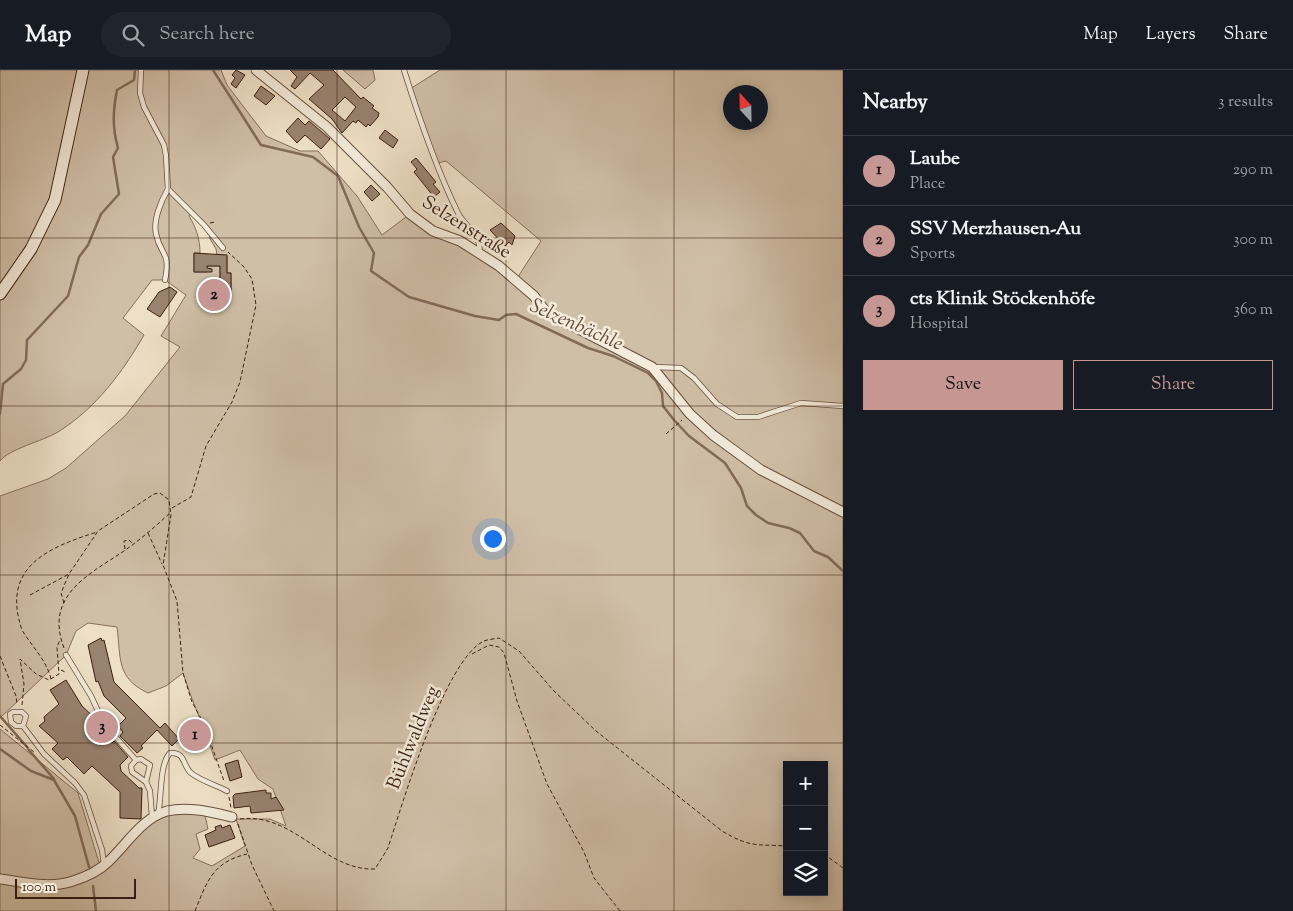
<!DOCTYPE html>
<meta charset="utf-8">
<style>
body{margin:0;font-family:"Sorts Mill Goudy",serif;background:#20242c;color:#f1f3f6}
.controls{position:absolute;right:15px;bottom:15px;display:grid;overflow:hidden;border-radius:0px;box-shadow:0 2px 12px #0003}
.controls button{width:45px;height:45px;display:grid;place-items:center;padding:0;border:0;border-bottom:1px solid #363941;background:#171b24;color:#f1f3f6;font:25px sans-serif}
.compass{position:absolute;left:723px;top:15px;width:45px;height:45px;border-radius:50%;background:#171b24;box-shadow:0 2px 12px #0003;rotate:338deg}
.scale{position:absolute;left:15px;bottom:12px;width:121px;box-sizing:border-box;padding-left:5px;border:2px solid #3b1f11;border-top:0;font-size:14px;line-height:18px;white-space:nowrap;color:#3b1f11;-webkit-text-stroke:4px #f4ebdb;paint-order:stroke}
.you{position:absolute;left:492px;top:468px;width:18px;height:18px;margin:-12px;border:4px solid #fff;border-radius:50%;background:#1a73e8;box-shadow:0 0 0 8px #1a73e833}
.badge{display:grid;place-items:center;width:32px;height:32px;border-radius:50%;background:#c59692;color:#111;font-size:16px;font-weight:700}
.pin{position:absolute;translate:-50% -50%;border:2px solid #fff;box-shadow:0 1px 5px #0006}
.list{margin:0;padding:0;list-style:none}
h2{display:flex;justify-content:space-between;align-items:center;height:65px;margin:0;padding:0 20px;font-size:21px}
h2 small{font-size:16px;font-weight:400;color:#9ea1a6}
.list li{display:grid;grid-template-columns:32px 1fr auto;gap:15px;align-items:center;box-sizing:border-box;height:70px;padding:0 20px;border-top:1px solid #363941}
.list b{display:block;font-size:19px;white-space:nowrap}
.list p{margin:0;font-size:16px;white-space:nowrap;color:#9ea1a6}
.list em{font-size:16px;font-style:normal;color:#9ea1a6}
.actions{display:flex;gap:10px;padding:15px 20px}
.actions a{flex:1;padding:11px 0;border:1px solid #c59692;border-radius:0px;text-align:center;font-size:18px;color:#c59692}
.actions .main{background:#c59692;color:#111}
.icon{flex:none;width:28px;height:28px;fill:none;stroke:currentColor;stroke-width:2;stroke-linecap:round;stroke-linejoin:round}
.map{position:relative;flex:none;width:843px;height:841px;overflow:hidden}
header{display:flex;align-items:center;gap:30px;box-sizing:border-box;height:70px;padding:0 25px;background:#171b24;border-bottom:1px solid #363941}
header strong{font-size:24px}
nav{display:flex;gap:28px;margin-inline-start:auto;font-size:18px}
.search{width:350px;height:45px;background:#20242c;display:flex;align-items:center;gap:12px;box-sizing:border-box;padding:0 18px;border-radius:28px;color:#9ea1a6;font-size:19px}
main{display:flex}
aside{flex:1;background:#171b24}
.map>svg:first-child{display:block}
.green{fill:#d0bfa8;stroke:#866f5c;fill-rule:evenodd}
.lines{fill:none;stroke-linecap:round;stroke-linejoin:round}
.stream{stroke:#826b59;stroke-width:2.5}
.building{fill:#988370;stroke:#3b1f11;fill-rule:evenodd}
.service-casing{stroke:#684f3e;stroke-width:6}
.minor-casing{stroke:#684f3e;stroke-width:11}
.secondary-casing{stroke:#3b1f11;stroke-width:13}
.path{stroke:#3b1f11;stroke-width:1;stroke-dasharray:4 2.5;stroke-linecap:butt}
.service{stroke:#f4ebdb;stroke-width:4.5}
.minor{stroke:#f4ebdb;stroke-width:9}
.secondary{stroke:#f4ebdb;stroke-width:11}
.grid{fill:none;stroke:#3b1f11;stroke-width:1;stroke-opacity:0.55}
.labels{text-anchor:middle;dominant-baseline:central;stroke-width:5;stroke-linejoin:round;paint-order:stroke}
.street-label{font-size:19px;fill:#3b1f11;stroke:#f4ebdb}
.water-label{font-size:20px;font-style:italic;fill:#644b3b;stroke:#f4ebdb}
</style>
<header>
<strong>Map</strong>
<div class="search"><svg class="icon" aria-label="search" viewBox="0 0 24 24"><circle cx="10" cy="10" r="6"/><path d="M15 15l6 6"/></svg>Search here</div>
<nav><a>Map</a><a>Layers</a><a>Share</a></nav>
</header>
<main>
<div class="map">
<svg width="843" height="841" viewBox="0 0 843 841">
<rect width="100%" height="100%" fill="#eee0c7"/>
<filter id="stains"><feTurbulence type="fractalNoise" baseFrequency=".004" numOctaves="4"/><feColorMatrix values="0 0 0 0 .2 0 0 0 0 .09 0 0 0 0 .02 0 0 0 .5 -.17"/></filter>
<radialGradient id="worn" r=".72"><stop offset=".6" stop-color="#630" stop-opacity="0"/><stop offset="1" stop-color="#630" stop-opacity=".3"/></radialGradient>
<g class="green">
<path d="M0 0H221L227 15 266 66 300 81H318L357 126 382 165 410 144 460 171 516 210 541 171 446 91 438 93 410 19 440 0H843V841H0V659L78 723 100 796 158 745 204 741 208 759 196 764 200 779 193 788 212 796 245 776 236 749H270L286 756 273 719 258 709 240 680 215 690C206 660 192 633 183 603L166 616 148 623C116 608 121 588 117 557L88 553 76 561 66 585 0 648V426L48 409 66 398 125 346 180 277 161 266 186 225 165 210H152L123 248 144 265C122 303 96 338 58 362 43 371 9 379 0 391ZM731 22H761V52H731ZM191 142 212 164 209 167 216 179 217 185 227 186V203H231V228L220 227V196H207V202H194V183H200C200 169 196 157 189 146ZM787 695H824V822H787Z"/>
<polygon points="343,0 373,0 375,10 365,19"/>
</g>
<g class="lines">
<g class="stream">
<polyline points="213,0 261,75 313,87 338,106 359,157 374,183 371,201 409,227 475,246 499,250 506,245 516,244 588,278 613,286 648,303 656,311 662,323 663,336 674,350 689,366 725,393 741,418 747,436 756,445 768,453 789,458 800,463 814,481 828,487 843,501"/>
<path d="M0 344 3 314 21 299 26 290 27 270 68 226 79 187 88 175 101 144 119 124 113 87 118 78C112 57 113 40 117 20L134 10 135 0"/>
<polyline points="0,646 27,677"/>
<polyline points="0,679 31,701 54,710 75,746 89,797"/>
<polyline points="28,679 54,709"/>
<polyline points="93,816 96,841"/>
</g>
</g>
<g class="building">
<polygon points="236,0 245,5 236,18 231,14 235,8 232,5"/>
<path d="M290 0H333L361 29 363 27 374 36 372 38 379 43 378 47 370 56 368 54 366 57 358 50 356 53 353 51 342 63 332 49 309 29 324 15 310 3 295 19 291 16 297 7ZM345 27 356 37 345 51 332 40Z"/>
<polygon points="261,16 275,26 266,35 254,26"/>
<polygon points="298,48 305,55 309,51 330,69 321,79 305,65 297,73 286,61"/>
<polygon points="385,60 398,70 393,78 379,68"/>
<polygon points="416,88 436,112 433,114 440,122 434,127 414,102 417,99 411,92"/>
<polygon points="371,115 380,124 372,131 364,122"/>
<polygon points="501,153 515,166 512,175 509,172 505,176 490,160"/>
<polygon points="194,183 227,185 227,203 231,203 231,228 220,228 220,196 207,196 207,198 212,199 212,202 194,202"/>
<polygon points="170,217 177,222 160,247 147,239 159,222"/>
<polygon points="101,568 102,571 104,570 114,612 160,658 165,653 179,669 172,676 157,660 141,676 143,678 137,683 120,666 123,662 118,656 126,648 104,626 98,611 96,612 88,575"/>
<polygon points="66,610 82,636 99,652 102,658 100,661 112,673 114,671 128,687 120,695 121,701 139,718 142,718 141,749 120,748 120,722 92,696 84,704 67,687 63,690 52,679 58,673 39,656 45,651 44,647 59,634 50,620"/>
<polygon points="238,690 242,707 230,711 225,694"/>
<polygon points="266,720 266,723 271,723 271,729 276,727 284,740 251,743 250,736 234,738 233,726 235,724"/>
<polygon points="221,755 222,758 230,755 235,768 209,777 205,765 216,760 215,757"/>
</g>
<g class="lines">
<g class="service-casing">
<g id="service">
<polyline points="141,0 140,23 144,37 164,75 166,86 168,119 204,155 223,178"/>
<path d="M404 0C419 48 436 98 458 143 464 155 483 168 479 181"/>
<path d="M165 210C171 181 161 187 156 164 153 150 161 131 168 119"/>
<polyline points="654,297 681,298 694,308 717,334 737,347 758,347 801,333 843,336"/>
<polyline points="66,585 91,626 104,654 136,690 141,689 150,695 146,712 150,721 152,747"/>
<polyline points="23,656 16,656 11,652 10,644 13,642 22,642 26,646 23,656 44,684 75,713 84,725 102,780 104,794"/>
<polyline points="136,690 131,696 132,702 146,712"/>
<path d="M158 744C162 727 159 695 170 683 186 682 182 695 191 703 201 711 216 715 227 721"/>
</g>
</g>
<g class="minor-casing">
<g id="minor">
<polyline points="256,0 327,57 387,117 410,144 433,161 460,171 499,196 534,226 546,242 652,297 690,344 713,365 761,400 843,442"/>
<path d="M0 809C23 812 50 819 73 811 86 807 99 801 109 791 127 774 142 748 167 741 188 736 211 742 232 747"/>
</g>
</g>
<g class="secondary-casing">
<polyline id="secondary" points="0,224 31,179 55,130 83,0"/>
</g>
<g class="path">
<polyline points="210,153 215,152"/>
<polyline points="666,364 682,350"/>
<polyline points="172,438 191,427 206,376 232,332 240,312 256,235 252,209 244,197 228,182"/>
<polyline points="148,463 162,494"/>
<polyline points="125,479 124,471 129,470 133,474"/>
<polyline points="30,525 69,504"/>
<polyline points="64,533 61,523 69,504 98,461 154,424 160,423 169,430 171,445 163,495 177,531 183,603 192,632 204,654 224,711"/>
<path d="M64 578C44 526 88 505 124 481 141 469 156 456 171 442"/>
<polyline points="472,584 489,575 499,577 504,583 517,631 547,714 584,782 594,808 620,841"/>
<polyline points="0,586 16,626 17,634"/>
<polyline points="61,600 65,602"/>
<path d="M51 609C46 589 32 577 22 560 0 496 50 477 97 462"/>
<polyline points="22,635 24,614 20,589 36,604 49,610 59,604 57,577 60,570"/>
<polyline points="0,655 34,682"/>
<polyline points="229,727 231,738"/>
<path d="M240 749C294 742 324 801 375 799L388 778C402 735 445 589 484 571 489 569 495 569 499 568L519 581 554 621 596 661 722 761C751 778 755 774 787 776"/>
<polyline points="238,754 252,795 274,841"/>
<polyline points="824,784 843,798"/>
<path d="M195 841C207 811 213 792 247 784"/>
</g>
<use href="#service" class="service"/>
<use href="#minor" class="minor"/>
<use href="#secondary" class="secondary"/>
</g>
<path class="grid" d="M169 0V841M337 0V841M506 0V841M674 0V841M0 168H843M0 336H843M0 505H843M0 673H843"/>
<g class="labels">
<g class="street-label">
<text transform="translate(466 158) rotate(32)">Selzenstraße</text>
<text transform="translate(414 668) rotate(-68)">Bühlwaldweg</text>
</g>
<g class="water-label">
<text transform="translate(576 256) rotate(24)">Selzenbächle</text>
</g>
</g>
<rect width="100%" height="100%" filter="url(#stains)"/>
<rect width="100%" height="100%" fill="url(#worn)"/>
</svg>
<div class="controls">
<button>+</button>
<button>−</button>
<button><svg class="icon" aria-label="layers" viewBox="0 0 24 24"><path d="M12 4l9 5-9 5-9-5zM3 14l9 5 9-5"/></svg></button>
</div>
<svg class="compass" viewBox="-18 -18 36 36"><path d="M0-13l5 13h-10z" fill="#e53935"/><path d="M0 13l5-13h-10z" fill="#9ea1a6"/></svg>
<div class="scale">100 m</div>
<div class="you"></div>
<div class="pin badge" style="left:195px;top:665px">1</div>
<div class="pin badge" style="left:214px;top:225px">2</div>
<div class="pin badge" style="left:102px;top:657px">3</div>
</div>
<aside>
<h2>Nearby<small>3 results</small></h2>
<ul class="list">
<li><span class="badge">1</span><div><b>Laube</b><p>Place</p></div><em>290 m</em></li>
<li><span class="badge">2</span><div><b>SSV Merzhausen-Au</b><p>Sports</p></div><em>300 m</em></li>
<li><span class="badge">3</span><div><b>cts Klinik Stöckenhöfe</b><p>Hospital</p></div><em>360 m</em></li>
</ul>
<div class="actions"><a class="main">Save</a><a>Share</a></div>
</aside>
</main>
